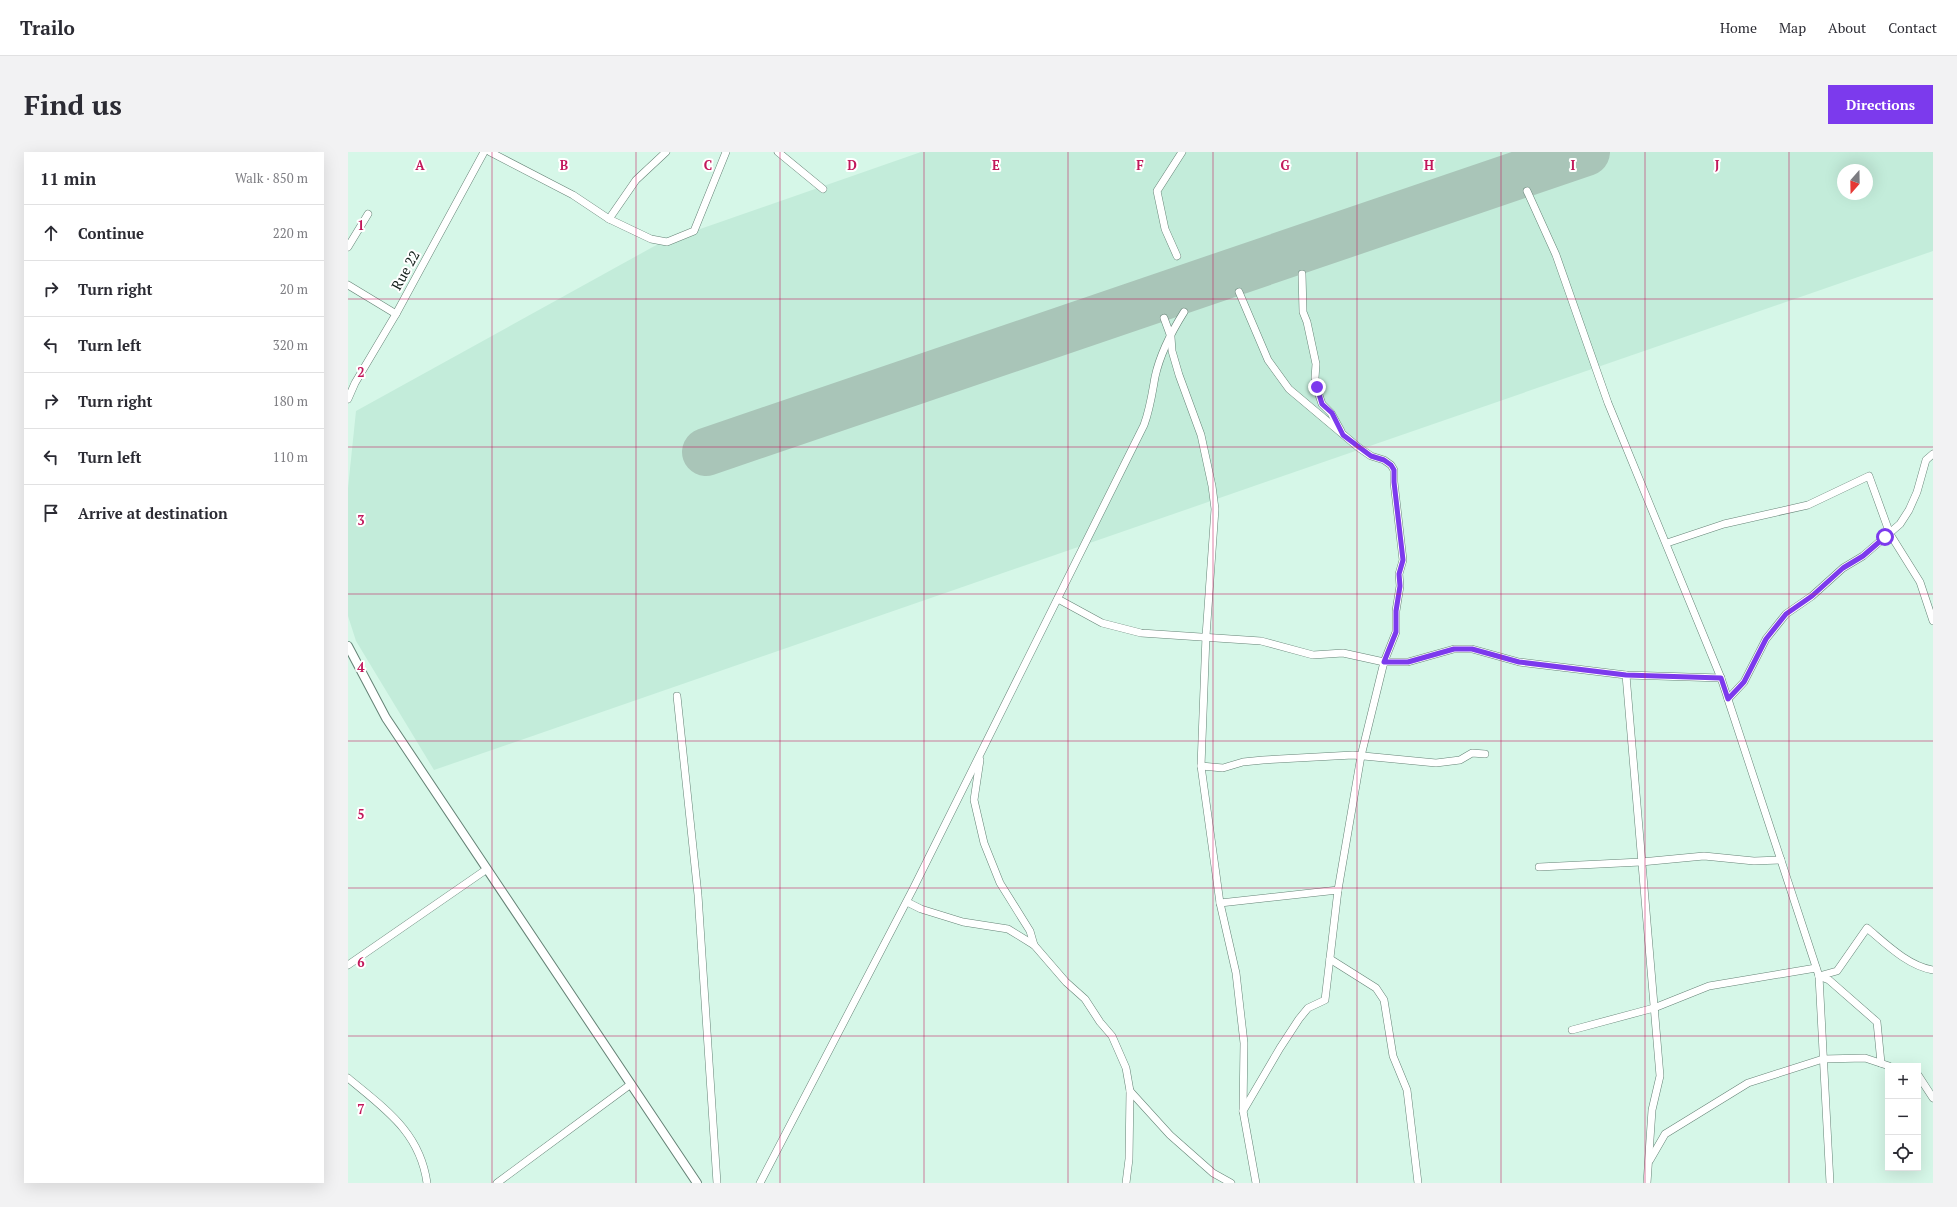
<!DOCTYPE html>
<meta charset="utf-8">
<style>
body{margin:0;font-family:"PT Serif",serif;background:#f2f2f3;color:#2b2b33}
.controls{position:absolute;right:12px;bottom:12px;display:grid;overflow:hidden;border-radius:0px;box-shadow:0 4px 16px #0002}
.controls button{width:36px;height:36px;display:grid;place-items:center;padding:0;border:0;border-bottom:1px solid #e1e1e2;background:#fff;color:#2b2b33;font:20px sans-serif}
.compass{position:absolute;left:1489px;top:12px;width:36px;height:36px;border-radius:50%;background:#fff;box-shadow:0 4px 16px #0002;rotate:200deg}
.stop{position:absolute;width:12px;height:12px;margin:-9px;border:3px solid #7c3aed;border-radius:50%;background:#fff}
.stop.end{background:#7c3aed;border-color:#fff;box-shadow:0 1px 4px #0008}
.list{margin:0;padding:0;list-style:none}
h2{display:flex;justify-content:space-between;align-items:center;height:52px;margin:0;padding:0 16px;font-size:17px}
h2 small{font-size:13px;font-weight:400;color:#7c7c81}
.list li{display:grid;grid-template-columns:26px 1fr auto;gap:12px;align-items:center;box-sizing:border-box;height:56px;padding:0 16px;border-top:1px solid #e1e1e2}
.list b{display:block;font-size:15px;white-space:nowrap}
.list em{font-size:13px;font-style:normal;color:#7c7c81}
.icon{flex:none;width:22px;height:22px;fill:none;stroke:currentColor;stroke-width:2;stroke-linecap:round;stroke-linejoin:round}
.map{position:relative;flex:none;width:1585px;height:1031px;overflow:hidden;border-radius:0px}
header{display:flex;align-items:center;gap:24px;box-sizing:border-box;height:56px;padding:0 20px;background:#fff;border-bottom:1px solid #e1e1e2}
header strong{font-size:19px}
nav{display:flex;gap:22px;margin-inline-start:auto;font-size:14px}
.intro{display:flex;align-items:center;justify-content:space-between;box-sizing:border-box;height:96px;padding:0 24px}
h1{margin:0;font-size:28px}
.button{padding:10px 18px;border-radius:0px;background:#7c3aed;color:#fff;font-size:14px;font-weight:700}
main{display:flex;gap:24px;padding:0 24px}
aside{flex:1;background:#fff;border-radius:0px;box-shadow:0 4px 16px #0002}
.map>svg:first-child{display:block}
.built{fill:#c3ecda;fill-rule:evenodd}
.lines{fill:none;stroke-linecap:round;stroke-linejoin:round}
.runway{stroke:#a9c5b8;stroke-width:48}
.minor-casing{stroke:#658376;stroke-width:8}
.tertiary-casing{stroke:#658376;stroke-width:10}
.minor{stroke:#fff;stroke-width:7}
.tertiary{stroke:#fff;stroke-width:8}
.route{stroke:#7c3aed;stroke-width:5}
.grid{fill:none;stroke:#c2185b;stroke-width:1;stroke-opacity:0.55}
.labels{text-anchor:middle;dominant-baseline:central;stroke-width:4;stroke-linejoin:round;paint-order:stroke}
.street-label{font-size:14px;fill:#121e19;stroke:#fff}
.grid-label{font-size:13px;text-anchor:middle;font-weight:bold;fill:#c2185b;stroke:#fff;stroke-width:4;stroke-linejoin:round;paint-order:stroke}
</style>
<header>
<strong>Trailo</strong>
<nav><a>Home</a><a>Map</a><a>About</a><a>Contact</a></nav>
</header>
<div class="intro"><h1>Find us</h1><a class="button">Directions</a></div>
<main>
<aside>
<h2>11 min<small>Walk · 850 m</small></h2>
<ul class="list">
<li><svg class="icon" aria-label="ahead" viewBox="0 0 24 24"><path d="M12 20V5M6 11l6-6 6 6"/></svg><div><b>Continue</b></div><em>220 m</em></li>
<li><svg class="icon" aria-label="right" viewBox="0 0 24 24"><path d="M7 20v-9h11M14 6l5 5-5 5"/></svg><div><b>Turn right</b></div><em>20 m</em></li>
<li><svg class="icon" aria-label="left" viewBox="0 0 24 24"><path d="M17 20v-9H6M10 6l-5 5 5 5"/></svg><div><b>Turn left</b></div><em>320 m</em></li>
<li><svg class="icon" aria-label="right" viewBox="0 0 24 24"><path d="M7 20v-9h11M14 6l5 5-5 5"/></svg><div><b>Turn right</b></div><em>180 m</em></li>
<li><svg class="icon" aria-label="left" viewBox="0 0 24 24"><path d="M17 20v-9H6M10 6l-5 5 5 5"/></svg><div><b>Turn left</b></div><em>110 m</em></li>
<li><svg class="icon" aria-label="arrive" viewBox="0 0 24 24"><path d="M6 21V4h12l-3 4 3 4H6"/></svg><div><b>Arrive at destination</b></div></li>
</ul>
</aside>
<div class="map">
<svg width="1585" height="1031" viewBox="0 0 1585 1031">
<rect width="100%" height="100%" fill="#d6f7e8"/>
<path class="built" d="M573 0H1585V99L86 618 8 489 0 464V336L8 259 312 91ZM1495 18H1519V42H1495Z"/>
<g class="lines">
<polyline class="runway" points="358,300 1238,0"/>
<g class="minor-casing">
<g id="minor">
<polyline points="142,0 225,43 261,67 303,87 319,90 346,79 378,0"/>
<polyline points="430,0 475,37"/>
<polyline points="1179,39 1208,103 1260,251 1373,526 1471,824 1482,1031"/>
<polyline points="261,67 288,28 318,0"/>
<polyline points="0,95 20,62"/>
<polyline points="829,104 817,77 809,39 834,0"/>
<polyline points="954,122 955,160 959,170 968,212 967,226 971,243 974,252 983,261 993,279"/>
<polyline points="0,133 48,162"/>
<polyline points="891,140 920,208 941,237 1010,295 1023,304 1036,308 1043,313 1046,318 1046,330 1055,408 1051,422 1052,434 1048,459 1048,480 1036,510 1013,604 990,738 977,848 960,856 951,867 932,896 895,959"/>
<polyline points="816,166 823,185 824,199 831,223 853,283 864,334 867,357 858,484 853,614 872,751 888,821 896,891 895,959 908,1031"/>
<polyline points="0,247 7,231 48,162 136,0"/>
<polyline points="1319,391 1376,372 1460,353 1521,324 1542,382 1572,430 1585,469"/>
<polyline points="710,447 754,471 793,481 913,489 965,503 995,501 1036,510 1060,510 1106,497 1124,497 1171,510 1278,523 1373,526"/>
<polyline points="1278,523 1312,924 1304,958 1299,1031"/>
<polyline points="329,544 350,743 369,1031"/>
<polyline points="1380,547 1396,530 1418,487 1438,462 1464,444 1495,416 1515,404 1552,372 1561,358 1569,340 1578,308 1585,302"/>
<polyline points="632,608 626,648 636,691 652,731 682,779 686,793 718,830 737,847 752,870 764,884 778,916 782,939 822,983 865,1021 883,1031"/>
<polyline points="853,614 875,616 895,610 915,608 1005,603 1088,611 1112,608 1124,601 1137,602"/>
<polyline points="1191,715 1293,710 1356,704 1406,709 1433,708"/>
<polyline points="559,750 573,757 615,770 660,777 686,793"/>
<polyline points="872,751 990,738"/>
<polyline points="982,807 1028,836 1036,848 1045,904 1059,938 1070,1031"/>
<polyline points="0,813 139,717"/>
<path d="M1471 824 1489 819 1519 776C1538 792 1560 814 1585 818"/>
<polyline points="1471,824 1481,828 1529,870 1533,911"/>
<polyline points="1224,878 1306,856 1361,834 1468,816"/>
<polyline points="1570,923 1585,946"/>
<path d="M0 926C37 957 72 980 79 1031"/>
<polyline points="1302,1008 1317,982 1400,931 1475,907 1517,906 1541,914"/>
<polyline points="149,1031 283,932"/>
<path d="M412 1031 565 737 796 273C802 257 804 242 807 225 812 202 824 179 836 160"/>
<polyline points="778,1031 781,1007 782,939"/>
</g>
</g>
<g class="tertiary-casing">
<polyline id="tertiary" points="0,494 38,566 349,1031"/>
</g>
<use href="#minor" class="minor"/>
<use href="#tertiary" class="tertiary"/>
</g>
<g class="lines">
<polyline class="route" points="969,235 974,252 984,261 995,283 1023,304 1036,308 1043,313 1046,318 1046,330 1055,408 1051,422 1052,434 1048,459 1048,480 1036,510 1060,510 1106,497 1124,497 1171,510 1278,523 1373,526 1380,547 1396,530 1418,487 1438,462 1464,444 1495,416 1515,404 1537,385"/>
</g>
<path class="grid" d="M144 0V1031M288 0V1031M432 0V1031M576 0V1031M720 0V1031M865 0V1031M1009 0V1031M1153 0V1031M1297 0V1031M1441 0V1031M0 147H1585M0 295H1585M0 442H1585M0 589H1585M0 736H1585M0 884H1585"/>
<g class="labels">
<g class="street-label">
<text transform="translate(57 118) rotate(-61)">Rue 22</text>
</g>
</g>
<g class="grid-label">
<text x="72" y="18">A</text>
<text x="216" y="18">B</text>
<text x="360" y="18">C</text>
<text x="504" y="18">D</text>
<text x="648" y="18">E</text>
<text x="792" y="18">F</text>
<text x="937" y="18">G</text>
<text x="1081" y="18">H</text>
<text x="1225" y="18">I</text>
<text x="1369" y="18">J</text>
<text x="13" y="78">1</text>
<text x="13" y="225">2</text>
<text x="13" y="373">3</text>
<text x="13" y="520">4</text>
<text x="13" y="667">5</text>
<text x="13" y="815">6</text>
<text x="13" y="962">7</text>
</g>
</svg>
<div class="controls">
<button>+</button>
<button>−</button>
<button><svg class="icon" aria-label="locate" viewBox="0 0 24 24"><circle cx="12" cy="12" r="6"/><path d="M12 2v4M12 18v4M2 12h4M18 12h4"/></svg></button>
</div>
<svg class="compass" viewBox="-18 -18 36 36"><path d="M0-13l5 13h-10z" fill="#e53935"/><path d="M0 13l5-13h-10z" fill="#7c7c81"/></svg>
<div class="stop" style="left:1537px;top:385px"></div>
<div class="stop end" style="left:969px;top:235px"></div>
</div>
</main>
